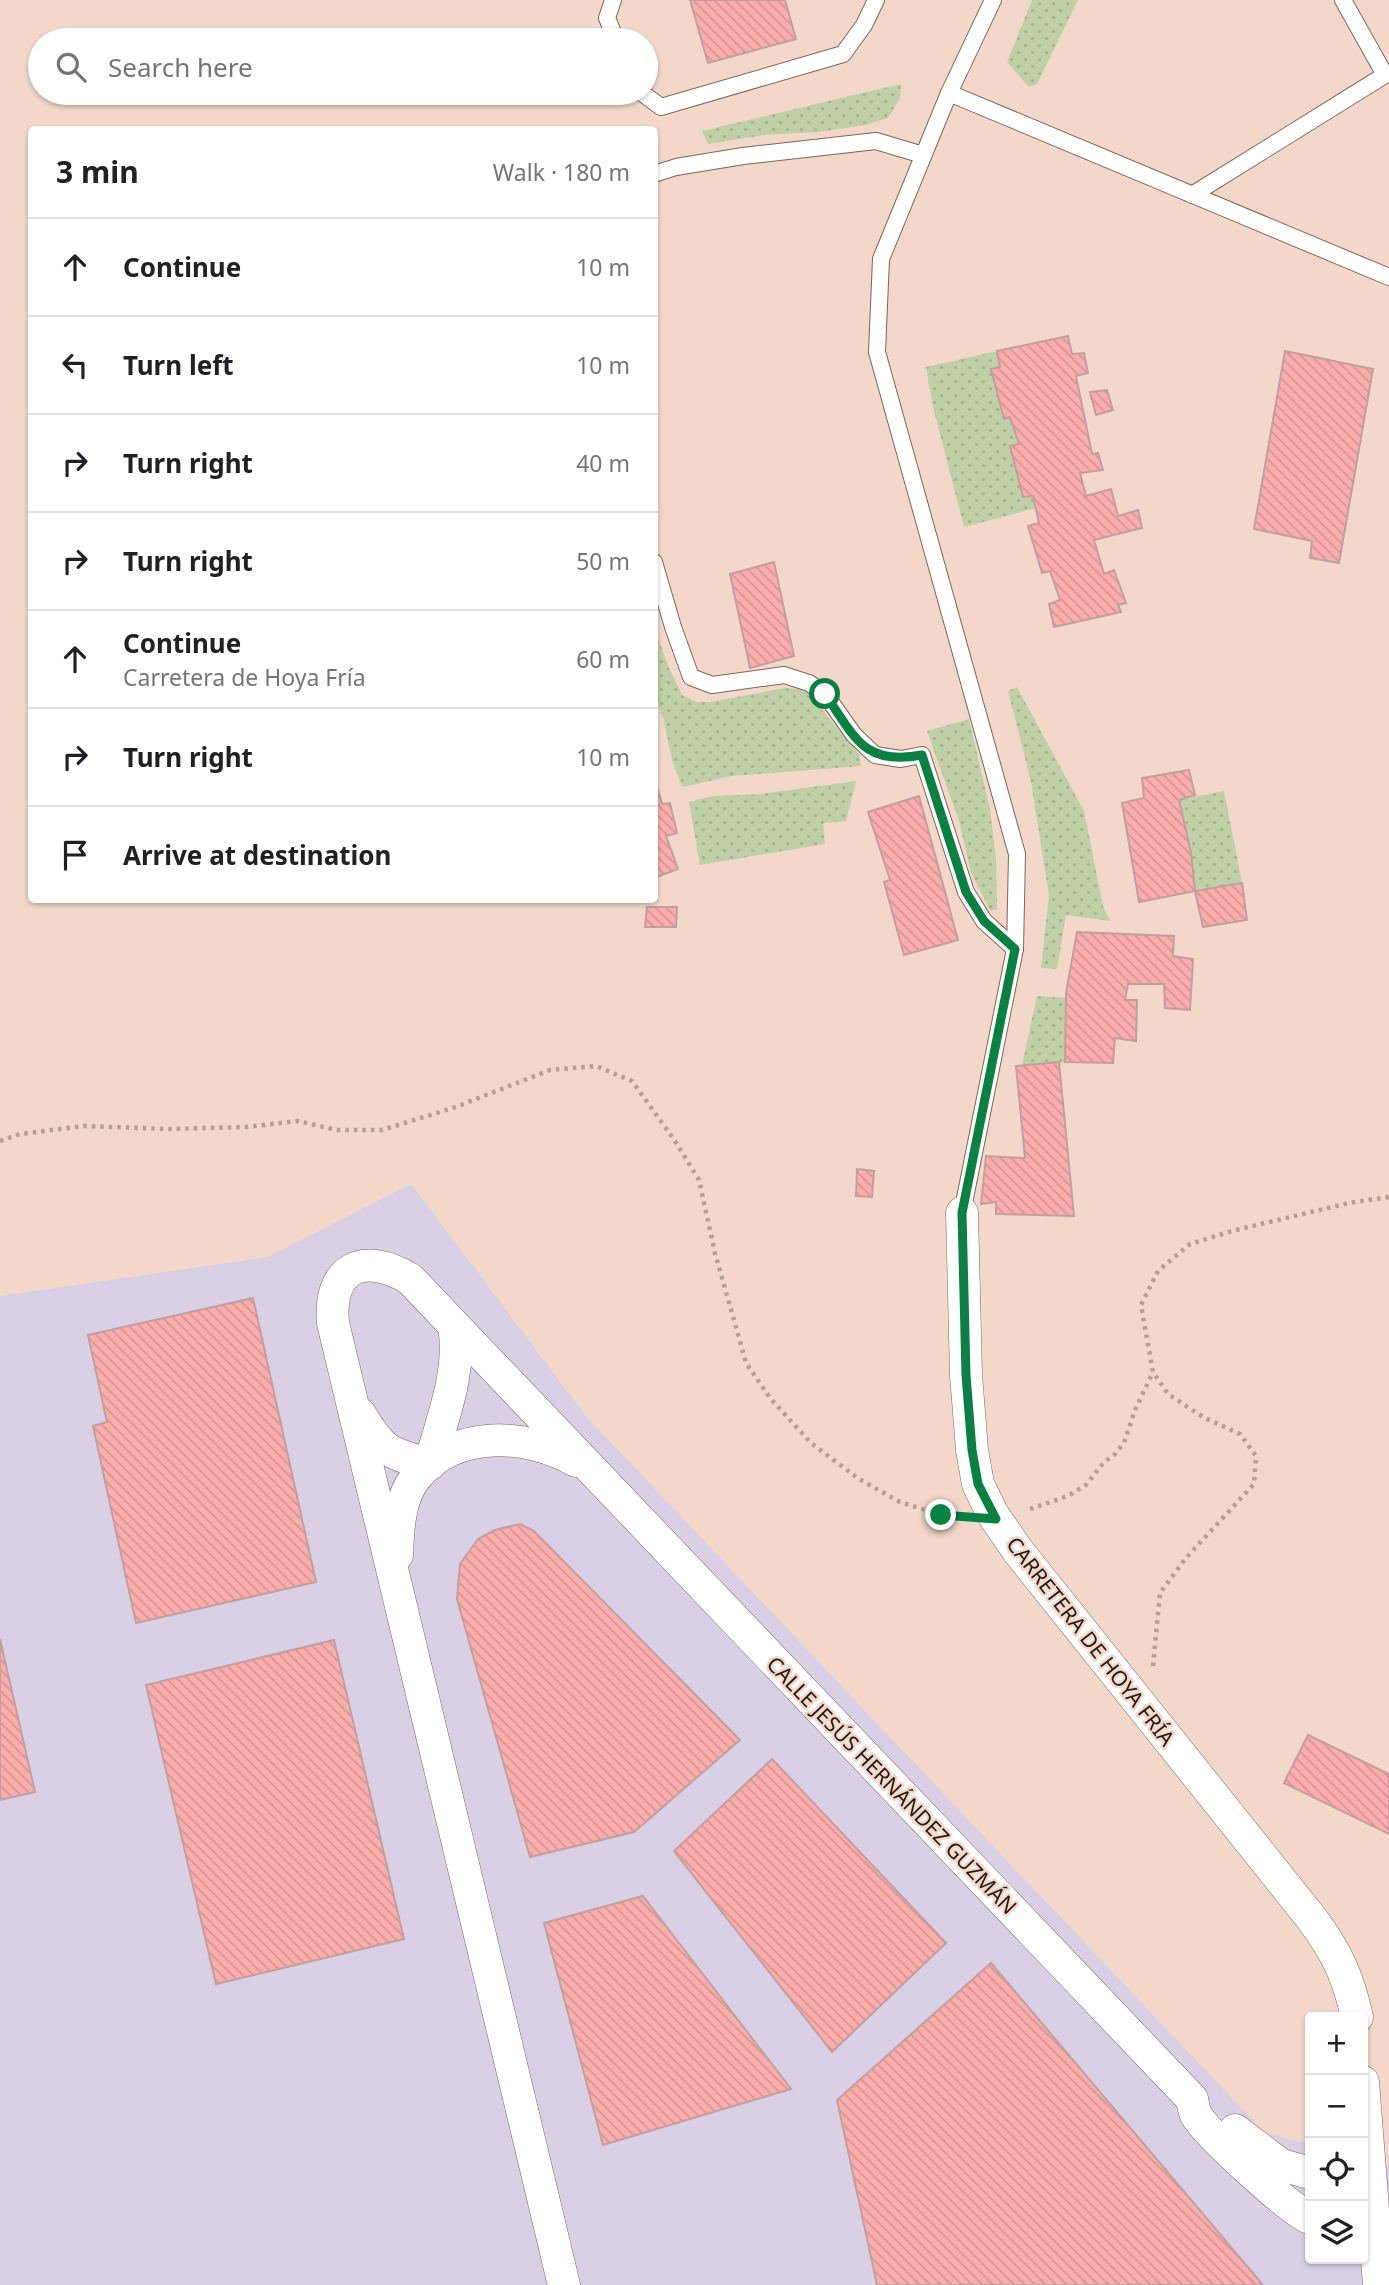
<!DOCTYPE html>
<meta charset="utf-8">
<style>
body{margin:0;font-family:"Noto Sans",sans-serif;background:#f2f2f2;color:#202124}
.controls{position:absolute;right:21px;bottom:21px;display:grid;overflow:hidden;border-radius:7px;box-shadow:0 2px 5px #0004}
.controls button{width:63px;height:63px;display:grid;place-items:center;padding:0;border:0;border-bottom:2px solid #e0e0e0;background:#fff;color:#202124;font:35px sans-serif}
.stop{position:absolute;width:21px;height:21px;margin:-16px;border:5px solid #0b8043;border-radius:50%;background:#fff}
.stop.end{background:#0b8043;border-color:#fff;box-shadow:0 2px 7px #0008}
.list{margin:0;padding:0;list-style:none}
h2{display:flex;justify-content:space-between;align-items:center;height:91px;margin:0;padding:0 28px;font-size:30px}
h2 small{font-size:23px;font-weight:400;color:#757577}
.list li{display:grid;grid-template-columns:46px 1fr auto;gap:21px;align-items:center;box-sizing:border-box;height:98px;padding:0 28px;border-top:2px solid #e0e0e0}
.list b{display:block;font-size:26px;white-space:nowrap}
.list p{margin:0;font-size:23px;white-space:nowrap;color:#757577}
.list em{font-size:23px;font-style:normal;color:#757577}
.icon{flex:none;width:38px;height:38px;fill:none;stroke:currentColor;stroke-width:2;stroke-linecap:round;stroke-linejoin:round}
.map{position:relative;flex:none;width:1389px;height:2285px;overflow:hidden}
.search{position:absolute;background:#fff;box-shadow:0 2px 5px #0004;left:28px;top:28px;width:630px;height:77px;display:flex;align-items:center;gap:18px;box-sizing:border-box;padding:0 24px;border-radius:38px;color:#757577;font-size:26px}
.panel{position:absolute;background:#fff;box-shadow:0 2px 5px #0004;left:28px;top:126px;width:630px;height:777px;border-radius:7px}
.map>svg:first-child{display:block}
.industrial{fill:#d9d0e5}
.park{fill:url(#park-dots)}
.building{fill:url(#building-back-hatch);stroke:#bfa09f;stroke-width:2}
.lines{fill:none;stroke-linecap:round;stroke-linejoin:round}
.service-casing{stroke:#7d6659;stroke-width:18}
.minor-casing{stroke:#7d6659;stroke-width:33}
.path{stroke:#b59f93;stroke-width:4.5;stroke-dasharray:3.5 5;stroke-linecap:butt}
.service{stroke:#fff;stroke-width:16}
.minor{stroke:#fff;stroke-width:32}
.route{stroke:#0b8043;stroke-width:9}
.labels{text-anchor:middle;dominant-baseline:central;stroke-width:5;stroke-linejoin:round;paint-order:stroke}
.street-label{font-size:21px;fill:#231914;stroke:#f3d8ca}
</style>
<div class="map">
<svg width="1389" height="2285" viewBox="0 0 1389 2285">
<defs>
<pattern id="park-dots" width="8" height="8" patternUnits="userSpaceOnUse" patternTransform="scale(1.75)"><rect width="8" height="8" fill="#bfd0a6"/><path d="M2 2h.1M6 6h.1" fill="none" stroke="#a4b28e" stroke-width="1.8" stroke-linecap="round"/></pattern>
<pattern id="building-back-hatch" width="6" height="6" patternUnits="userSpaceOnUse" patternTransform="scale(1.75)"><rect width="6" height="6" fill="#fbadab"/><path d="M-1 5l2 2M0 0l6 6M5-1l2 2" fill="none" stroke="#d79492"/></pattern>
</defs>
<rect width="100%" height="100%" fill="#f3d8ca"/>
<polygon class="industrial" points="411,1184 585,1415 1264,2132 1310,2145 1310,2259 1363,2259 1363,2159 1389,2166 1389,2285 0,2285 0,1296 268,1257"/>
<g class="park">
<polygon points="1032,0 1078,0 1037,84 1029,87 1007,62"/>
<polygon points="901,84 900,98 888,118 866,125 819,132 764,135 708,144 702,131"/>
<polygon points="997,351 1036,508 964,527 933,407 926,367"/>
<polygon points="654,625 668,666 682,695 696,702 710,702 785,688 797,689 807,692 859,754 861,766 732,776 682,787 673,763 663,718 655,696"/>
<polygon points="1017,687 1084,811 1103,906 1110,921 1066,915 1057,969 1041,968 1049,895 1031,782 1008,691"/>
<polygon points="969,719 990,809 996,859 997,910 990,910 971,873 959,821 927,731"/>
<polygon points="856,781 846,821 823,823 825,844 700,865 689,802 713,796 761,794"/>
<polygon points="1224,791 1242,883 1195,891 1191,853 1179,800"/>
<polygon points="1037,996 1067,998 1065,1062 1022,1065"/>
</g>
<g class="building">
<polygon points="690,0 785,0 796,39 708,63"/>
<polygon points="1068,336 1072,354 1084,353 1088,373 1076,376 1092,454 1098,453 1103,470 1080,473 1086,496 1111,489 1118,516 1138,510 1142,528 1094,540 1104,574 1114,570 1126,603 1118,605 1121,612 1054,627 1049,604 1060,600 1050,571 1042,573 1028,526 1039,523 1033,496 1023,497 1010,446 1019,444 1010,417 1004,419 991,369 1000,367 997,351"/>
<polygon points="1285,351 1373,369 1339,563 1310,558 1312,541 1254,529"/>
<polygon points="1107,390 1113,410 1096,415 1090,392"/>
<polygon points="774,562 794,656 750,668 730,574"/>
<polygon points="1189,770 1195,795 1179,800 1191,853 1195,891 1139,902 1122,803 1144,798 1142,778"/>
<polygon points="654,776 662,804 670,803 677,833 666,836 678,869 654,878"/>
<polygon points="919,796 958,940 904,955 884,882 890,880 868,812"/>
<polygon points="1242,883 1247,920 1203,927 1195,891"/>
<polygon points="647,907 677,907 676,927 645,927"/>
<polygon points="1077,932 1174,936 1173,956 1193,959 1190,1010 1165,1008 1164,984 1128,984 1125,1000 1137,1000 1136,1041 1115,1038 1113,1063 1065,1062 1066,993"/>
<polygon points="1059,1062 1074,1216 996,1214 996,1202 981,1204 986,1156 1025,1158 1016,1066"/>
<polygon points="857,1169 874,1171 872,1197 856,1196"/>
<polygon points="253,1298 316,1582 136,1623 93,1426 107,1422 88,1335"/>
<polygon points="520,1524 534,1531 740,1740 634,1832 530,1857 457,1599 460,1564 478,1539 495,1530"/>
<polygon points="0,1639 35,1792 0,1800"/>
<polygon points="334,1640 404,1939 216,1984 146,1685"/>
<polygon points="1308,1735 1389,1774 1389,1834 1284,1783"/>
<polygon points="772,1759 946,1943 832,2052 674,1851"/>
<polygon points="643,1896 791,2089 603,2145 544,1923"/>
<polygon points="991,1963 1263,2285 877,2285 837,2100"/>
</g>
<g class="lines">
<g class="service-casing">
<g id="service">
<polyline points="613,0 607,18 616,40"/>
<polyline points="642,93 661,107 843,54 864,25 876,0"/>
<polyline points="949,93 1389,277"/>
<polyline points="654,174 676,167 743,156 876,141 923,155"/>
<polyline points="1192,195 1385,75 1343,0"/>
<polyline points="654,562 673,627 691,677 712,685 784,675 809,683 825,694 854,735 875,755 901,759 922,755 966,892 984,921 1015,949"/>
<polyline points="962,1213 1015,949 1017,854 877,352 881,259 949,93 993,0"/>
</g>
</g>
<g class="minor-casing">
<g id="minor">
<path d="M962 1213 966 1375 972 1450 978 1484 992 1513 1018 1551 1312 1919C1337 1953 1348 1976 1357 2017"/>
<path d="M360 1414C382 1451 389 1454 430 1464 442 1419 462 1372 454 1326"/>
<path d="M397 1555C398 1530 399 1498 416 1477 454 1429 528 1433 576 1461"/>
<polyline points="1363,2082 1379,2285"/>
<polyline points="1235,2130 1281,2165 1310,2173"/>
<path d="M564 2285 333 1323C328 1267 364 1251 410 1279L1192 2099C1193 2104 1194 2111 1196 2115 1206 2133 1292 2212 1310 2218"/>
</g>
</g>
<g class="path">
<polyline points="0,1141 20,1134 84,1126 168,1129 246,1127 298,1121 337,1130 382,1130 453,1108 550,1070 596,1066 632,1081 673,1138 699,1180 715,1253 746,1363 770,1398 811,1443 859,1479 900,1502 941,1515 956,1516"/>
<polyline points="1030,1509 1068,1496 1086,1485 1104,1462 1114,1455 1124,1443 1135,1410 1153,1372"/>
<polyline points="1153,1666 1160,1593 1186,1558 1254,1484 1256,1456 1240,1434 1203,1417 1168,1394 1153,1372 1141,1305 1158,1271 1190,1244 1232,1231 1349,1203 1389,1197"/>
</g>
<use href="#service" class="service"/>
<use href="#minor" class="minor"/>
</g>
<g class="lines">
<path class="route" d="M825 694C855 737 863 766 922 755L966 892 984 921 1015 949 962 1213 966 1375 972 1450 978 1484 996 1519 941 1515"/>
</g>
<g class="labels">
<g class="street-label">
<text transform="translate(1091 1641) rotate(52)">CARRETERA DE HOYA FRÍA</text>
<text transform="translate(892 1785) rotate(46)">CALLE JESÚS HERNÁNDEZ GUZMÁN</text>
</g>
</g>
</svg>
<div class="controls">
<button>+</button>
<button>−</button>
<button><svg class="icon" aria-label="locate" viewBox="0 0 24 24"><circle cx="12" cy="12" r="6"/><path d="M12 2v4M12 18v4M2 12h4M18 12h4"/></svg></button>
<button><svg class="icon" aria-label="layers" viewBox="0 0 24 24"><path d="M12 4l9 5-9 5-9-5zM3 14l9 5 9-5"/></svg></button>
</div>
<div class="stop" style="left:825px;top:694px"></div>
<div class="stop end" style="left:941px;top:1515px"></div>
<div class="search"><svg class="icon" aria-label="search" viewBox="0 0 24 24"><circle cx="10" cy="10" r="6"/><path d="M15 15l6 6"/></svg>Search here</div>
<section class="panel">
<h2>3 min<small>Walk · 180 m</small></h2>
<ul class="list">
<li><svg class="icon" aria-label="ahead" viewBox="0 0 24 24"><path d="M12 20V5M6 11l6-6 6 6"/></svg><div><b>Continue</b></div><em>10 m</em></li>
<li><svg class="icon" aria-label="left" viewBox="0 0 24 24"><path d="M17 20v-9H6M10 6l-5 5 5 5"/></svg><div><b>Turn left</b></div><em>10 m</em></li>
<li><svg class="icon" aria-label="right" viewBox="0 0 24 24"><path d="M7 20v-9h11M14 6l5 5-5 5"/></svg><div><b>Turn right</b></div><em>40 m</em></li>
<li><svg class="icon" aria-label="right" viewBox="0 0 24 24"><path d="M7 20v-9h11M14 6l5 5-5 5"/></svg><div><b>Turn right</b></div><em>50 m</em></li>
<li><svg class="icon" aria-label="ahead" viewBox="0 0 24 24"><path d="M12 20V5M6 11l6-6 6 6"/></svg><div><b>Continue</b><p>Carretera de Hoya Fría</p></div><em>60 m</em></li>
<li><svg class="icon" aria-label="right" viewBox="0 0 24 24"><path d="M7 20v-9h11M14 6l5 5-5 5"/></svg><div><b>Turn right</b></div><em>10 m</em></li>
<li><svg class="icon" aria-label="arrive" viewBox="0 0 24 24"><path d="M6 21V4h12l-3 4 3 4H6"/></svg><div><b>Arrive at destination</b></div></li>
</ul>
</section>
</div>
